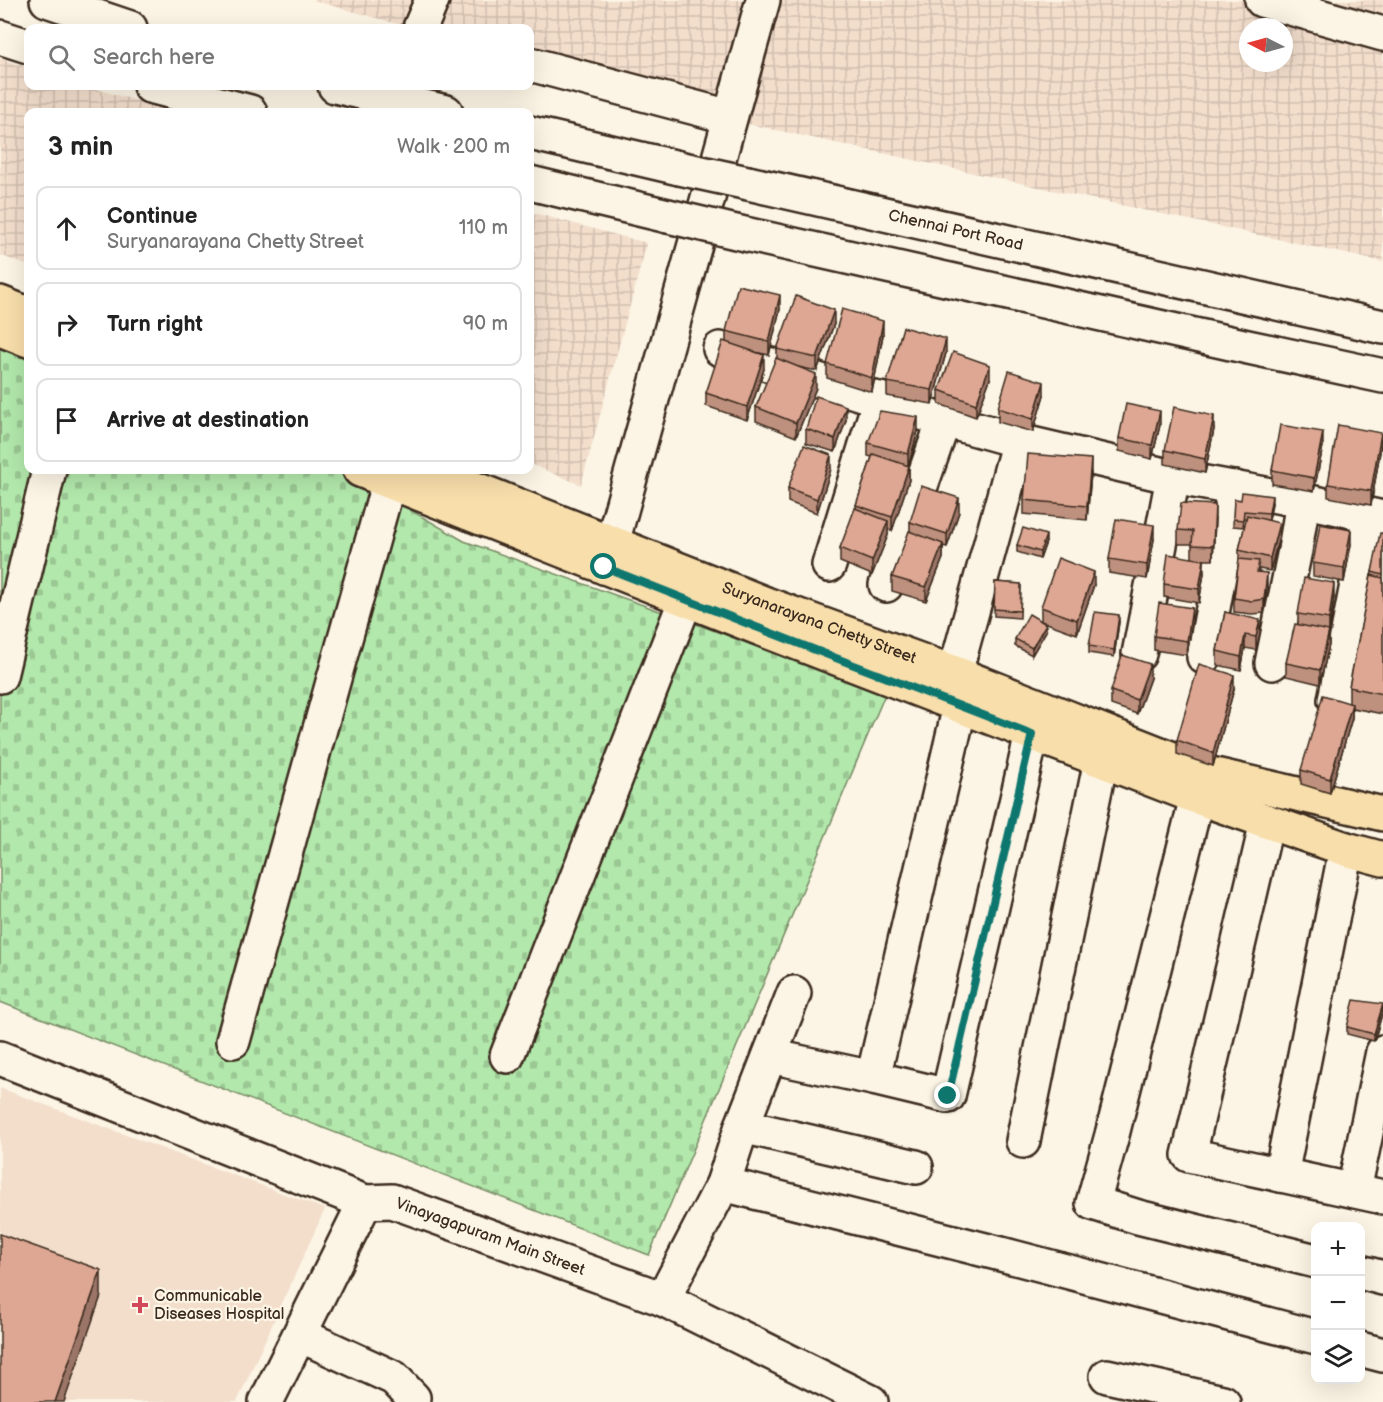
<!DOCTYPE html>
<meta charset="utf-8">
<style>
body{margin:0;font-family:"Balsamiq Sans",sans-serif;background:#f6f6f6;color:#222}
.controls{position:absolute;right:18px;bottom:18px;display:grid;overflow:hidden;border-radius:12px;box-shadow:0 6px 24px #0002}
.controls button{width:54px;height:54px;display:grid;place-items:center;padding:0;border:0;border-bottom:2px solid #e0e0e0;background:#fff;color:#222;font:30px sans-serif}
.compass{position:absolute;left:1239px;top:18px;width:54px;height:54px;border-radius:50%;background:#fff;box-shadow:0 6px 24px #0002;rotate:276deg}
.stop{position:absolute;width:18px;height:18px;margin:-14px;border:4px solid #0f766e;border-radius:50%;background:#fff}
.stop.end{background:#0f766e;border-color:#fff;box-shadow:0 2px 6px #0008}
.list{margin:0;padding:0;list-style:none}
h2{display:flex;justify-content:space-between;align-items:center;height:78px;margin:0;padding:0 24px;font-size:26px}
h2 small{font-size:20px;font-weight:400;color:#767676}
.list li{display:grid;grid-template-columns:39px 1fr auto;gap:18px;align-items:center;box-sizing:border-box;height:84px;margin:0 12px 12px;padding:0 12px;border:2px solid #e0e0e0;border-radius:12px}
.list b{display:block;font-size:22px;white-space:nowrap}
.list p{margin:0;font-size:20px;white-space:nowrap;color:#767676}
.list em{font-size:20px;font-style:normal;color:#767676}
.icon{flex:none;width:33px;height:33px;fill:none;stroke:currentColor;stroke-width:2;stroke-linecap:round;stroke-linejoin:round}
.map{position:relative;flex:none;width:1383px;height:1402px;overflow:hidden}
.search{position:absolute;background:#fff;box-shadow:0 6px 24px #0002;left:24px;top:24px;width:510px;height:66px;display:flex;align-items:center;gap:15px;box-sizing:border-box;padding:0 21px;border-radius:12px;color:#767676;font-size:22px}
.panel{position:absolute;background:#fff;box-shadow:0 6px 24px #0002;left:24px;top:108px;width:510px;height:366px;border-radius:12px}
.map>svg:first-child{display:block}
.built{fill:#f3decc}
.industrial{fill:url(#industrial-grid);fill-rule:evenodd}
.cemetery{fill:url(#cemetery-stones);stroke:#768964;stroke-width:1.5}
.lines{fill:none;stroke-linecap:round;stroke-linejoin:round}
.minor-casing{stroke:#3b2a1e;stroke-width:38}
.major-casing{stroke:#3b2a1e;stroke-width:38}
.minor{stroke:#fcf5e5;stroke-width:33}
.major{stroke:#f8deab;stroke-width:33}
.minor-bridge-casing{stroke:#3b2a1e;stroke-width:38;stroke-linecap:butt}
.minor-bridge{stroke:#fcf5e5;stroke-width:33}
.wall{fill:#be907e;stroke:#3b2a1e;stroke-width:1.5}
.shaded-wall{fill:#9b7567;stroke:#3b2a1e;stroke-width:1.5}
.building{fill:#dda793;stroke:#3b2a1e;stroke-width:1.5}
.route{stroke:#0f766e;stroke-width:8}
.poi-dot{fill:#d1495b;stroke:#fcf5e5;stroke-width:2}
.labels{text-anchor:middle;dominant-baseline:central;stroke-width:4.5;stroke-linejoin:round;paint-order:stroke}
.street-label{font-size:16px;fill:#3b2a1e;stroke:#fcf5e5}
.poi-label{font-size:16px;fill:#3b2a1e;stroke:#fcf5e5;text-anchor:start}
</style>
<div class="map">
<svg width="1383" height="1402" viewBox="0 0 1383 1402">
<defs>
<pattern id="industrial-grid" width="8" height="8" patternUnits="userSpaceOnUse" patternTransform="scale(1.5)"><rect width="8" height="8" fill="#f3decc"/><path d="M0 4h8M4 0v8" fill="none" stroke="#d1bfaf"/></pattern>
<pattern id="cemetery-stones" width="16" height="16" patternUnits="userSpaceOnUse" patternTransform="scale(1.5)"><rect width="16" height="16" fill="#b2e8ab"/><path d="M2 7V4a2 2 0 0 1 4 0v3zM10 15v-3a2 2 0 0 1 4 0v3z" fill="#9ac793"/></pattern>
</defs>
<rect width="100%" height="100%" fill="#fcf5e5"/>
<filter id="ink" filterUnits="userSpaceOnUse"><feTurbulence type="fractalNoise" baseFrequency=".0167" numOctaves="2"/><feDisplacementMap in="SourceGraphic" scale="12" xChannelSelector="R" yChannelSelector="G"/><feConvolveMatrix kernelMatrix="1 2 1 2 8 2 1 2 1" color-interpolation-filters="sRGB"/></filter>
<g filter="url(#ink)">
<polygon class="built" points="0,1088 325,1209 237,1402 0,1402"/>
<g class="industrial">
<path d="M312 0H1383V262L743 123 530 62V28H412ZM1248 27H1284V63H1248Z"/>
<polygon points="0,58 28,68 28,86 86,86 176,112 28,112 28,266 0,255"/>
<polygon points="530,212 647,243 581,485 530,464"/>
</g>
<polygon class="cemetery" points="0,340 28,351 28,470 341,470 464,541 886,692 649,1255 0,1002"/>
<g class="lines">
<g class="minor-casing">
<g id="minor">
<polyline points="47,0 130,28"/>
<polyline points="1262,0 1383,34"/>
<polyline points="420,28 432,0"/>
<polyline points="0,37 28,46"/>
<polyline points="530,64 730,117"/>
<polyline points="150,86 250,112"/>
<polyline points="335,86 446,112"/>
<polyline points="530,133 679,168"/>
<polyline points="530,183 668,216"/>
<path id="s1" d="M748 183 1383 327"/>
<polyline points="736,232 1248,347 1383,376"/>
<polyline points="720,349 944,420 1019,441 1173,477 1320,504 1383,518"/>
<polyline points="829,565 880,399"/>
<polyline points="604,567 612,543 763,0"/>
<polyline points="886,585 944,420"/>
<polyline points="1139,654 1173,477"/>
<polyline points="1204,657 1235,488"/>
<polyline points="1272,663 1295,550 1303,501"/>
<polyline points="955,673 1019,441"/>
<polyline points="0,676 49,470"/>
<polyline points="1335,700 1370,516"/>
<polyline points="1197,797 1112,1135 1093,1203 1138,1217 1316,1261"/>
<polyline points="1267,822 1189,1155 1383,1197"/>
<polyline points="233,1041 389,481"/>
<polyline points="507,1056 686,599"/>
<polyline points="770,1056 873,1078 948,1096 1032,734"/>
<path id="s2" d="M0 1058 365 1202 392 1201 663 1299 871 1402"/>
<polyline points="873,1078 960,706"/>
<polyline points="742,1126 916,1167"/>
<polyline points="1023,1141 1101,760"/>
<polyline points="1281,1175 1346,849"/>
<polyline points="723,1184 1001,1254 1316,1337"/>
<polyline points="1354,1190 1383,1052"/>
<polyline points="1360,1272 1383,1278"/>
<polyline points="663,1299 723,1184 742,1126 794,993"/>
<polyline points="300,1335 394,1378 413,1398 412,1402"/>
<polyline points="1360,1349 1383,1355"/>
<polyline points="1107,1376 1223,1402"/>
<polyline points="266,1402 365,1202"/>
</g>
</g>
<g class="major-casing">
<g id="major">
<polyline points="0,303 28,314"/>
<polyline points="0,329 28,340"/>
<polyline points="360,470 756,627 1197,797 1346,849 1383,859"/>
<path id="s3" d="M428 470 766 604 955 673 1211 774 1383 814"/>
</g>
</g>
<use href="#minor" class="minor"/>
<use href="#major" class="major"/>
<g class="minor-bridge-casing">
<g id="minor-bridge">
<polyline points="679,168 748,183"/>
<polyline points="668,216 736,232"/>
</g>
</g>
<use href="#minor-bridge" class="minor-bridge"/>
</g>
<g class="wall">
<polygon points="780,309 769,355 755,352 764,369 747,420 706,406 706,393 726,342 726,331"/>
<polygon points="834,324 817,371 798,367 816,388 796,437 756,421 756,407 777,359 777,349"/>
<polygon points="883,335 872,392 827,378 827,364"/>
<polygon points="946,353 932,404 887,396 887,382"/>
<polygon points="990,379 976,417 939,404 939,390"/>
<polygon points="1044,395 1033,432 998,422 998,408"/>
<polygon points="846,420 835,452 806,443 806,429"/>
<polygon points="1160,425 1152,459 1119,451 1119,438"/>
<polygon points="1214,429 1205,473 1165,464 1165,450"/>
<polygon points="918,431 909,466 909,480 892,531 888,529 888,535 872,575 840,562 840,548 856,509 856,505 872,457 868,456 868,443"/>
<polygon points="1323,446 1314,491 1272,484 1272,470"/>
<polygon points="1381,446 1371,505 1328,497 1328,484"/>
<polygon points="831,469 817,513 788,502 788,488"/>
<polygon points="1091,473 1087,520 1024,514 1024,500"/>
<polygon points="1234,499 1272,503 1269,520 1279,537 1270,571 1259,569 1259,572 1267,587 1264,613 1252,614 1234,612 1234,598 1239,559 1239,550 1247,518 1244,518 1243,527 1233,526"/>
<polygon points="959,512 947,547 943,546 943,558 926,601 892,591 892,577 910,532 910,522"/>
<polygon points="1215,519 1213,560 1202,560 1204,573 1199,603 1164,597 1164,584 1192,558 1192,544 1178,544 1178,530"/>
<polygon points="1383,533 1383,714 1352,708 1352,718 1330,793 1301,784 1301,770 1349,703 1349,687 1372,572"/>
<polygon points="1154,539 1147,579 1109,573 1109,559"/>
<polygon points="1046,542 1040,559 1017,552 1017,545"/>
<polygon points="1351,544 1344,582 1313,576 1313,563"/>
<polygon points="995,582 1021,584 1020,618 994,616"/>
<polygon points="1094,585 1077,634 1041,621 1041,607"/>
<polygon points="1334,597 1329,632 1329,645 1320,684 1286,676 1286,663 1298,624 1298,614"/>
<polygon points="1225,612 1260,633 1256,650 1245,648 1241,670 1217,665 1217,651"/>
<polygon points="1119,622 1114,657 1089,653 1089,646"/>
<polygon points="1192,622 1187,655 1154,650 1154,636"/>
<polygon points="1046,631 1032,655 1015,646 1015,639"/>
<polygon points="1150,678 1137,714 1111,705 1111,691"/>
<polygon points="1234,689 1213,766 1177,754 1177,740"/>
<polygon points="1383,1011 1374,1041 1347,1034 1347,1027"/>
</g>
<g class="shaded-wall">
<polygon points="780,295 780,309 769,355 769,342"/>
<polygon points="834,310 834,324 817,371 817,358"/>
<polygon points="883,321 883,335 872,392 872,378"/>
<polygon points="946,339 946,353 932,404 932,390"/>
<polygon points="764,355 764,369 747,420 747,407"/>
<polygon points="990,365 990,379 976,417 976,404"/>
<polygon points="816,374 816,388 796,437 796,423"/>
<polygon points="1044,382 1044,395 1033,432 1033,419"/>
<polygon points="846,406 846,420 835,452 835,439"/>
<polygon points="1160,411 1160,425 1152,459 1152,445"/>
<polygon points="1214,416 1214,429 1205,473 1205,459"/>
<polygon points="918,417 918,431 908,467 908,454"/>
<polygon points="1323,432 1323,446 1314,491 1314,478"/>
<polygon points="1381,433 1381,446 1371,505 1371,491"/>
<polygon points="831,455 831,469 817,513 817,499"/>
<polygon points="1091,459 1091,473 1087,520 1087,506"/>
<polygon points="909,466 909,480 892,531 892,517"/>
<polygon points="1272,496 1272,503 1269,520 1269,513"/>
<polygon points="959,498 959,512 947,547 947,534"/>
<polygon points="1215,505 1215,519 1213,560 1213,546"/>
<polygon points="888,521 888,535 872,575 872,561"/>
<polygon points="1279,523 1279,537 1270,571 1270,558"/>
<polygon points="1154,525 1154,539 1147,579 1147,565"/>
<polygon points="1351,530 1351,544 1344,582 1344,568"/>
<polygon points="1046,535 1046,542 1040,559 1040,552"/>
<polygon points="943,544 943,558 926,601 926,587"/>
<polygon points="1204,560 1204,573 1199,603 1199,589"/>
<polygon points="1094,572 1094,585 1077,634 1077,620"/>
<polygon points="1267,573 1267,587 1264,613 1264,599"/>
<polygon points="1334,583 1334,597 1329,632 1329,645 1320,684 1320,670 1329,632 1329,619"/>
<polygon points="1192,608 1192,622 1187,655 1187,641"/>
<polygon points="1119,615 1119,622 1114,657 1114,650"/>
<polygon points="1260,620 1260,633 1256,650 1256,637"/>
<polygon points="1046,624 1046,631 1032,655 1032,648"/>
<polygon points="1245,635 1245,648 1241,670 1241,657"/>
<polygon points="1150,664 1150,678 1137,714 1137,700"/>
<polygon points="1234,675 1234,689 1213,766 1213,753"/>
<polygon points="1352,704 1352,718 1330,793 1330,779"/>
<polygon points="1383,1004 1383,1011 1374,1041 1374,1034"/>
<polygon points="101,1270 101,1296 64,1402 55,1402"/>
</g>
<g class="building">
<polygon points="738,285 780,295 769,342 726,331"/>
<polygon points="796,296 834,310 817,358 777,349"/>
<polygon points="842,309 883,321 872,378 827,364"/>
<polygon points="903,327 946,339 932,390 887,382"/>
<polygon points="723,341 764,355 747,407 706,393"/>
<polygon points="953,352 990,365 976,404 939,390"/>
<polygon points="776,358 816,374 796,423 756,407"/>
<polygon points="1009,371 1044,382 1033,419 998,408"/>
<polygon points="816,396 846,406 835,439 806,429"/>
<polygon points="1126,404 1160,411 1152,445 1119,438"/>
<polygon points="1174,407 1214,416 1205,459 1165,450"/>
<polygon points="880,411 918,417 908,454 868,443"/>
<polygon points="1280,425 1323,432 1314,478 1272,470"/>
<polygon points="1338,425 1381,433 1371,491 1328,484"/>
<polygon points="804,445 831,455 817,499 788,488"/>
<polygon points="873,454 909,466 892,517 856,505"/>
<polygon points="1028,454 1091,459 1087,506 1024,500"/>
<polygon points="921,486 959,498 947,534 910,522"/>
<polygon points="1242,492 1272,496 1269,513 1244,511 1243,520 1233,519 1234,499 1241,500"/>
<polygon points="1181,503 1215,505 1213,546 1192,545 1193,531 1178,530"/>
<polygon points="855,508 888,521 872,561 840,548"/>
<polygon points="1247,515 1279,523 1270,558 1239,550"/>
<polygon points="1116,519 1154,525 1147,565 1109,559"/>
<polygon points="1320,524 1351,530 1344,568 1313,563"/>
<polygon points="1023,528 1046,535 1040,552 1017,545"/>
<polygon points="909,531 943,544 926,587 892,577"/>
<polygon points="1380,533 1383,533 1383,575 1372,572"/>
<polygon points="1168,554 1204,560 1199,589 1164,584"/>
<polygon points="1058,558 1094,572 1077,620 1041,607"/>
<polygon points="1239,559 1259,561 1257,572 1267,573 1264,599 1252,601 1234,598"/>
<polygon points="1371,575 1383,578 1383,694 1349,687"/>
<polygon points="1304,578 1334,583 1329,619 1298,614"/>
<polygon points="995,582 1021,584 1020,611 994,609"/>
<polygon points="1159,603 1192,608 1187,641 1154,636"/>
<polygon points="1095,612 1119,615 1114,650 1089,646"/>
<polygon points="1225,612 1260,620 1256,637 1245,635 1241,657 1217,651"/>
<polygon points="1029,614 1046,624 1032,648 1015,639"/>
<polygon points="1295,624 1329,631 1320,670 1286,663"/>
<polygon points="1122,655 1150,664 1137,700 1111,691"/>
<polygon points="1199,664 1234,675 1213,753 1177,740"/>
<polygon points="1323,695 1352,704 1330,779 1301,770"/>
<polygon points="1354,1000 1383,1004 1374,1034 1347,1027"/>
<polygon points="0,1234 101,1270 55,1402 0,1402"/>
</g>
</g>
<g class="lines" filter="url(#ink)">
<polyline class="route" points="604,567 756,627 1032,734 948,1096"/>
</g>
<path class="poi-dot" d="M137 1296h6v6h6v6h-6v6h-6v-6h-6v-6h6z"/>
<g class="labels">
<g class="street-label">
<text stroke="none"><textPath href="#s1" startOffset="213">Chennai Port Road</textPath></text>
<text stroke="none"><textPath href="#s3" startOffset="420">Suryanarayana Chetty Street</textPath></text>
<text stroke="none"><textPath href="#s2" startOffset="524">Vinayagapuram Main Street</textPath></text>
</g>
<g class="poi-label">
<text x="154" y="1296">Communicable<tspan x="154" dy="18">Diseases Hospital</tspan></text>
</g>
</g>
</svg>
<div class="controls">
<button>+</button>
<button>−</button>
<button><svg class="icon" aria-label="layers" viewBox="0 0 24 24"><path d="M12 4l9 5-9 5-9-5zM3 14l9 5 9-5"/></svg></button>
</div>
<svg class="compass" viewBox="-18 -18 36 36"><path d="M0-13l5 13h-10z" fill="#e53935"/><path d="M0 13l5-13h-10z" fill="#767676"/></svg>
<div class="stop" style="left:604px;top:567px"></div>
<div class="stop end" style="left:948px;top:1096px"></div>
<div class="search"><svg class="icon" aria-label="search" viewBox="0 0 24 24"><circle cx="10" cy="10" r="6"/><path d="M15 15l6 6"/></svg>Search here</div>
<section class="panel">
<h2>3 min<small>Walk · 200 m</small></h2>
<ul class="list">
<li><svg class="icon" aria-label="ahead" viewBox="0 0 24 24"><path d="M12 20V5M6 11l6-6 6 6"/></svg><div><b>Continue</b><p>Suryanarayana Chetty Street</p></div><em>110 m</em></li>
<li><svg class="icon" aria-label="right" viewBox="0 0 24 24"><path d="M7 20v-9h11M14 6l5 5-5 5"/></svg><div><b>Turn right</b></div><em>90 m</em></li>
<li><svg class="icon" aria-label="arrive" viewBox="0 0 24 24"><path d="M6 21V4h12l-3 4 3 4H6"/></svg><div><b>Arrive at destination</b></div></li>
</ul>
</section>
</div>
